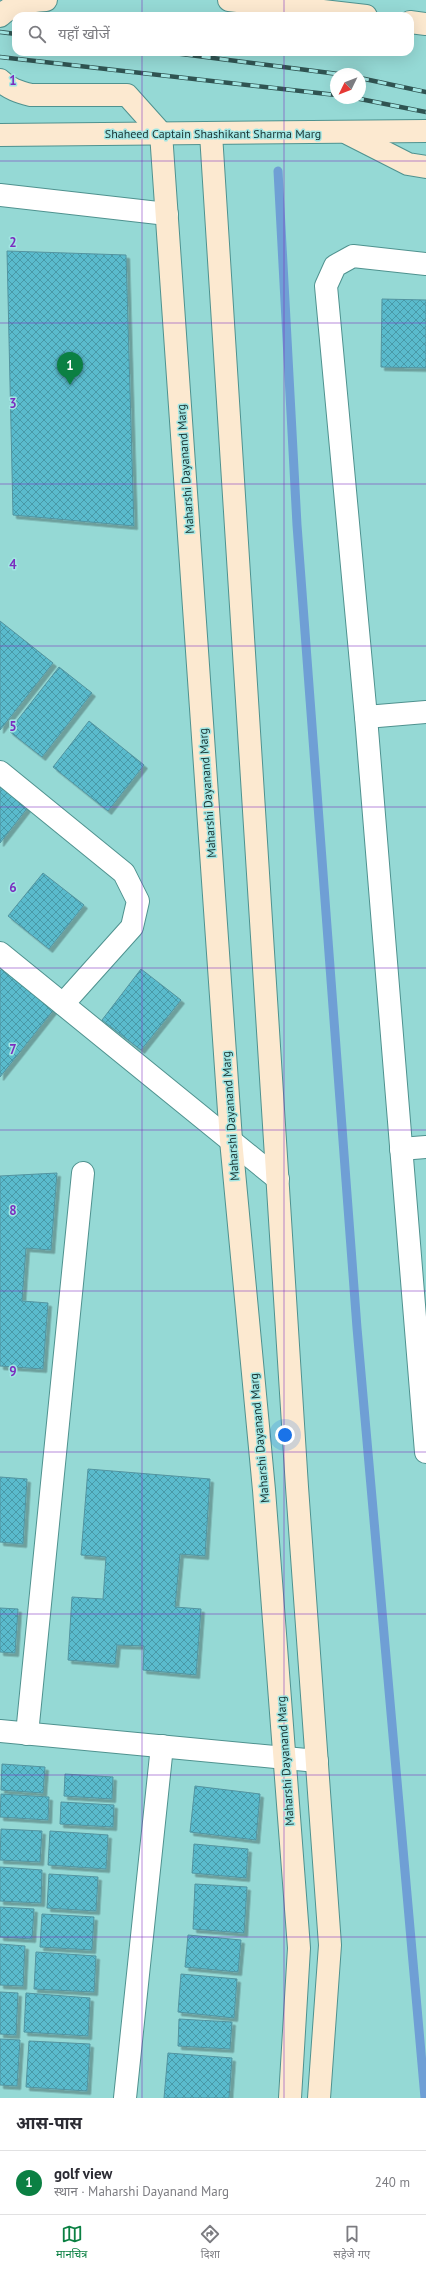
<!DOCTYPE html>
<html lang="hi">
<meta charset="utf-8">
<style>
body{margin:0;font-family:"PT Sans","Noto Sans Devanagari",sans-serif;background:#f2f2f3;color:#2b2b33}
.compass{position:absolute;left:330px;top:68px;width:36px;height:36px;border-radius:50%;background:#fff;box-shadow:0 4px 16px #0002;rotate:227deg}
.you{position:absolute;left:285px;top:1435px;width:14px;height:14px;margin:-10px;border:3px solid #fff;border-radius:50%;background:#1a73e8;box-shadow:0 0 0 6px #1a73e833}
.badge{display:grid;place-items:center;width:26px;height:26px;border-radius:50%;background:#0b8043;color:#fff;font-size:13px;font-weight:700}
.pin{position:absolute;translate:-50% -33px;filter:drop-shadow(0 1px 2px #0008)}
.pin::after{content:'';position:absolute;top:21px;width:14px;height:12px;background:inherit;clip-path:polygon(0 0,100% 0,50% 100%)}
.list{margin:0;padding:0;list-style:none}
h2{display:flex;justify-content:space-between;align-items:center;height:52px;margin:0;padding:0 16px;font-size:17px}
h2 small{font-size:13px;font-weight:400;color:#7c7c81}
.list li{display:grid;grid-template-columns:26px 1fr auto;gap:12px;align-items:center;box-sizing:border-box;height:64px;padding:0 16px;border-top:1px solid #e1e1e2}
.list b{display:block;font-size:15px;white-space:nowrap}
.list p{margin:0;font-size:13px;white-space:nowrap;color:#7c7c81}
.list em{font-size:13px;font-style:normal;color:#7c7c81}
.icon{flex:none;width:22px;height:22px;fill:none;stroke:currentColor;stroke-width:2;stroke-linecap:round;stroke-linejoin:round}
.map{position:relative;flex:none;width:426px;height:2098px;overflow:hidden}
.search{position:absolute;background:#fff;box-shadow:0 4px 16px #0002;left:12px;right:12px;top:12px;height:44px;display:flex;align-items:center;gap:10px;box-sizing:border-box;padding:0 14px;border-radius:12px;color:#7c7c81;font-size:15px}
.sheet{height:116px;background:#fff}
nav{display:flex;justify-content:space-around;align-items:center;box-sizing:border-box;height:56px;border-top:1px solid #e1e1e2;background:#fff;font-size:11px;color:#7c7c81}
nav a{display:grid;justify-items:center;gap:2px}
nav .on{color:#0b8043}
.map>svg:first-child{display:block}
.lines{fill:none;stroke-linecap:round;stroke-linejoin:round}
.stream{stroke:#6f9fd5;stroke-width:9}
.building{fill:url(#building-cross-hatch);stroke:#5394a0;filter:url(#shadow)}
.street-casing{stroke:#4f928f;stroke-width:24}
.secondary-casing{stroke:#4f928f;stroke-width:24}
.street{stroke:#fff;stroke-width:22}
.secondary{stroke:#fce9d0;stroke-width:22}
.rail-casing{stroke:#305452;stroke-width:4.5}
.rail{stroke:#a2e6e3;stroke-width:3;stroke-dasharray:9;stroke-linecap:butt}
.grid{fill:none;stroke:#7b2cbf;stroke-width:1;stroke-opacity:0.55}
.labels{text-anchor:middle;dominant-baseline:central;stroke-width:3;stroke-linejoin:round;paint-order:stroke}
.street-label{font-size:12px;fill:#183433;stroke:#a2e6e3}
.grid-label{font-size:13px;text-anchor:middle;font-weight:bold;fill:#7b2cbf;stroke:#a2e6e3;stroke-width:3;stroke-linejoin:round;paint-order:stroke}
</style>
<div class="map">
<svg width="426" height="2098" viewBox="0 0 426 2098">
<defs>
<pattern id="building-cross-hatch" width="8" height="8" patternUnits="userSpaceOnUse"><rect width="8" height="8" fill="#5abbcd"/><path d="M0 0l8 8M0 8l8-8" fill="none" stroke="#4999a7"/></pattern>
<filter id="shadow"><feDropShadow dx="3.5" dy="3.5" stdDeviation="0" flood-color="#0004"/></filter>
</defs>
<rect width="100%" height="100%" fill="#95d9d5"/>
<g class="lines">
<polyline class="stream" points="278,171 297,525 357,1328 425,2098"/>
</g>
<g class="building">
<polygon points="7,251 126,255 134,526 13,515"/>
<polygon points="382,299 426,300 426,368 381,367"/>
<polygon points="0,621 53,663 0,730"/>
<polygon points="59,667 92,693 42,757 9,731"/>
<polygon points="89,721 144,765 108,811 53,767"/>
<polygon points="0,777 32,802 0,843"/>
<polygon points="43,873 84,905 49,949 8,916"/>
<polygon points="3,967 55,1008 0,1077 0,971"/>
<polygon points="141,969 181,1000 141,1050 102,1020"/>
<polygon points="57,1173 51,1250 26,1248 22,1301 48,1303 43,1369 0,1366 0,1176"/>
<polygon points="88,1469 210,1479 205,1556 180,1554 175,1607 201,1609 196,1675 143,1670 144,1646 117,1645 115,1664 68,1660 72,1597 103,1599 106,1557 81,1555"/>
<polygon points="0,1477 27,1479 23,1544 0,1542"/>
<polygon points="0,1608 18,1609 15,1653 0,1652"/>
<polygon points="2,1764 45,1767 43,1793 1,1790"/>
<polygon points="65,1774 113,1777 112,1799 64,1796"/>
<polygon points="195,1786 260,1794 256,1840 190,1832"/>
<polygon points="1,1794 49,1797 48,1820 0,1817"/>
<polygon points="61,1802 114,1805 113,1827 60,1824"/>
<polygon points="1,1829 42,1831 40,1862 0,1860"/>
<polygon points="50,1831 108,1835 106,1869 48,1865"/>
<polygon points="194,1844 248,1849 246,1878 192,1873"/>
<polygon points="0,1867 42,1870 41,1903 0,1901"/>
<polygon points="49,1874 98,1877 96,1911 47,1908"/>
<polygon points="195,1884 247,1887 244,1933 193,1929"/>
<polygon points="0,1907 34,1909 32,1939 0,1937"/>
<polygon points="42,1914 94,1917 92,1950 40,1947"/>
<polygon points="188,1935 241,1940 238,1972 185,1967"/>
<polygon points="0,1944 25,1946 23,1986 0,1985"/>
<polygon points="36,1952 96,1956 94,1992 34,1989"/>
<polygon points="181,1974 237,1979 234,2018 178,2012"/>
<polygon points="0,1992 18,1993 16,2035 0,2034"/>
<polygon points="26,1993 90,1998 88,2036 24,2032"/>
<polygon points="179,2019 232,2022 230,2049 178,2046"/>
<polygon points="0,2039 20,2040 17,2086 0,2085"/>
<polygon points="29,2041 90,2044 87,2091 26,2087"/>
<polygon points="168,2053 232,2058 229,2098 164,2098"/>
</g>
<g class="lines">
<g class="street-casing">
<g id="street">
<polyline points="0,195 167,214"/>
<polyline points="426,264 353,256 335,266 326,286 366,717 426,1452"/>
<polyline points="366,717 426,712"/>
<polyline points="0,772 124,873 138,901 132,927 63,1004"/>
<polyline points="0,953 278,1179"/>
<polyline points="401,1149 426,1147"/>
<polyline points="0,1731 317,1761"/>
<polyline points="27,1734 83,1173"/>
<polyline points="125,2098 162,1746"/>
</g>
</g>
<g class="secondary-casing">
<g id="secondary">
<polyline points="229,0 366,16"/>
<path d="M0 16C14 3 28 1 46 0"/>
<polyline points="410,22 426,24"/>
<path d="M0 80C9 89 19 92 31 95H127L161 133"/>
<polyline points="161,133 231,1140 264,1490 299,1948 290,2098"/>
<polyline points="211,134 297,1487 330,1945 319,2098"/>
<polyline points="349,134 408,164 426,167"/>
<polyline points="0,135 426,131"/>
</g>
</g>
<use href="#street" class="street"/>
<use href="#secondary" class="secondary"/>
<g class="rail-casing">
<g id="rail">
<polyline points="0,32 16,34"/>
<polyline points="166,52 338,74"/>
<polyline points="0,57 336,95"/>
<polyline points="360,78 426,92"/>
<polyline points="355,98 426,112"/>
</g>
</g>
<use href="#rail" class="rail"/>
</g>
<path class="grid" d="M142 0V16M284 0V16M142 52V2098M284 52V2098M0 161H426M0 323H426M0 484H426M0 646H426M0 807H426M0 968H426M0 1130H426M0 1291H426M0 1452H426M0 1614H426M0 1775H426M0 1937H426"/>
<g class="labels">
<g class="street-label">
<text x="213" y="133">Shaheed Captain Shashikant Sharma Marg</text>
<text transform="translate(185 469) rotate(-94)">Maharshi Dayanand Marg</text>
<text transform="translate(207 793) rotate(-94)">Maharshi Dayanand Marg</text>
<text transform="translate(230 1116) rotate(-94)">Maharshi Dayanand Marg</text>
<text transform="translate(259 1438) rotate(-95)">Maharshi Dayanand Marg</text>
<text transform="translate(285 1761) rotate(-94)">Maharshi Dayanand Marg</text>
</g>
</g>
<g class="grid-label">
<text x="13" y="85">1</text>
<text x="13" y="247">2</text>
<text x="13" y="408">3</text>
<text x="13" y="569">4</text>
<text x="13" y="731">5</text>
<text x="13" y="892">6</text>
<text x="13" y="1054">7</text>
<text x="13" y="1215">8</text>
<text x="13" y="1376">9</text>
</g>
</svg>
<svg class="compass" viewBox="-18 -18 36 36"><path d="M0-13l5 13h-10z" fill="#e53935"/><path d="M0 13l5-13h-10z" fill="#7c7c81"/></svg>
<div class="you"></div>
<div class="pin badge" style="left:70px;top:385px">1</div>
<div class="search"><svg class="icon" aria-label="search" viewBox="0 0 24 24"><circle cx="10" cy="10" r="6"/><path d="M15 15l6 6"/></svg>यहाँ खोजें</div>
</div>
<section class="sheet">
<h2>आस-पास<small></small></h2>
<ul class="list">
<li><span class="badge">1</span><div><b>golf view</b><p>स्थान · Maharshi Dayanand Marg</p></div><em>240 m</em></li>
</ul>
</section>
<nav>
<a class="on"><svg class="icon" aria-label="map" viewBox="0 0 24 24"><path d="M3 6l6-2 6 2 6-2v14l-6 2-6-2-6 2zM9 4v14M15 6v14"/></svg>मानचित्र</a>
<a><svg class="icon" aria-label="directions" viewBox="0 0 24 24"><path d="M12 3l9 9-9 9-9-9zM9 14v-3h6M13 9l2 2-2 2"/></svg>दिशा</a>
<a><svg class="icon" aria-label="saved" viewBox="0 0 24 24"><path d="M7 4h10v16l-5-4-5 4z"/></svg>सहेजे गए</a>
</nav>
